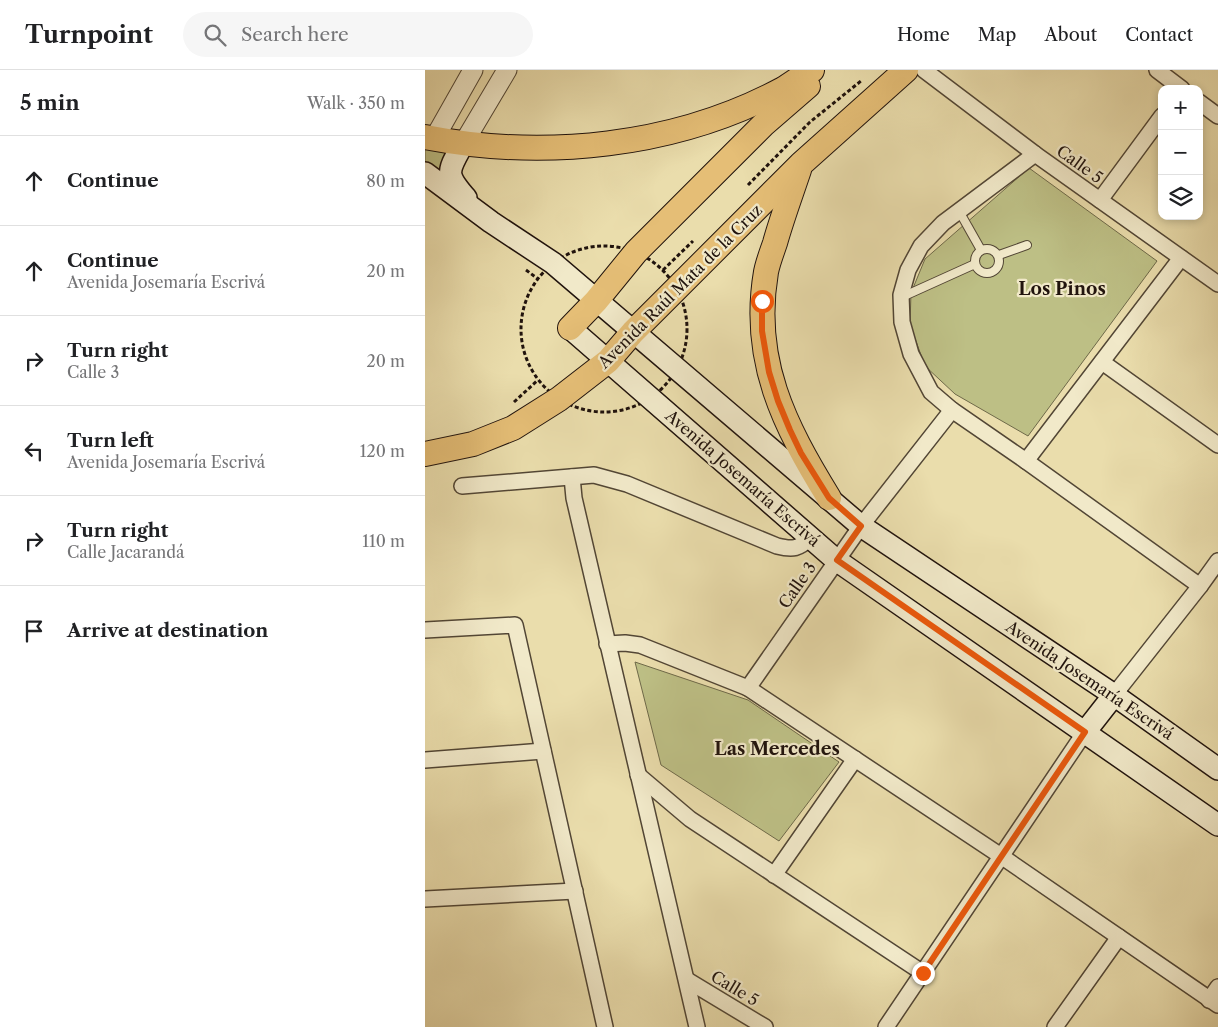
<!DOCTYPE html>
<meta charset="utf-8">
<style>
body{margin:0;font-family:"Libre Caslon Text",serif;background:#f6f6f6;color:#202124}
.controls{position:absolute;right:15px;top:15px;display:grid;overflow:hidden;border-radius:10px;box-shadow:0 2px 8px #0003}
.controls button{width:45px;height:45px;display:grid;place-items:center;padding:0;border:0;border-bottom:1px solid #e0e0e0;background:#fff;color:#202124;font:25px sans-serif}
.stop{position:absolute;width:15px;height:15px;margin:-11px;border:4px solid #ea580c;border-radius:50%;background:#fff}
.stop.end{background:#ea580c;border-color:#fff;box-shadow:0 1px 5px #0008}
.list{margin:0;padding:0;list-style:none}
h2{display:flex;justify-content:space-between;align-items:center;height:65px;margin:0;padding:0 20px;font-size:21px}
h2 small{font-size:16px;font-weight:400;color:#757577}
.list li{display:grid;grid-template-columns:32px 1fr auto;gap:15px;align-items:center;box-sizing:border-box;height:90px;padding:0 20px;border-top:1px solid #e0e0e0}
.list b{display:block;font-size:19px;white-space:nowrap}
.list p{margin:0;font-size:16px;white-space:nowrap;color:#757577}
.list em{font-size:16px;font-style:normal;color:#757577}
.icon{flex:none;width:28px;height:28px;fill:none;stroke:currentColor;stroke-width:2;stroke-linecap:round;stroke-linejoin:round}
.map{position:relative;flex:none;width:793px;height:957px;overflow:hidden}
header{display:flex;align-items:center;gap:30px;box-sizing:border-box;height:70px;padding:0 25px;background:#fff;border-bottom:1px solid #e0e0e0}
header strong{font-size:24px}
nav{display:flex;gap:28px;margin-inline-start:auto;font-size:18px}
.search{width:350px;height:45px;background:#f6f6f6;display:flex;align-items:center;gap:12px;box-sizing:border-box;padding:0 18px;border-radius:28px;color:#757577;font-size:19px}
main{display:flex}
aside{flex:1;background:#fff}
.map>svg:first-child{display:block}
.green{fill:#bdbf85;stroke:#6e6949}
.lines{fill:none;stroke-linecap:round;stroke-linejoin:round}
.service-casing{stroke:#524635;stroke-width:10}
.minor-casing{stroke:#524635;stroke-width:18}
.tertiary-casing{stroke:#524635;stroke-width:21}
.secondary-casing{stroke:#20130d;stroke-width:24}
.primary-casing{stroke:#20130d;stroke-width:26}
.path{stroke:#20130d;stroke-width:3;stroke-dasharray:4 2.5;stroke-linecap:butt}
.service{stroke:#f1e9c9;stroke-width:8}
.minor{stroke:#f1e9c9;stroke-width:15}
.tertiary{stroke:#f1e9c9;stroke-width:19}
.secondary{stroke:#f1e9c9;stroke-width:21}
.primary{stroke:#e5be76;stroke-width:24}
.route{stroke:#ea580c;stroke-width:6}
.labels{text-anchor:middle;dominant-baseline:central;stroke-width:4.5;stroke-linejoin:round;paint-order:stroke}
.street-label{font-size:16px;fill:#20130d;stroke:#f1e9c9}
.neighbourhood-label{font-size:18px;font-weight:bold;fill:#20130d;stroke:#f1e9c9}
</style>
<header>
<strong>Turnpoint</strong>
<div class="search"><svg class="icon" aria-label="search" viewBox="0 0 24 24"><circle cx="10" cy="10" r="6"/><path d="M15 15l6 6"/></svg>Search here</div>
<nav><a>Home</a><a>Map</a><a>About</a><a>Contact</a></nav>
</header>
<main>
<aside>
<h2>5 min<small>Walk · 350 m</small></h2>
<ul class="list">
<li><svg class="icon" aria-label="ahead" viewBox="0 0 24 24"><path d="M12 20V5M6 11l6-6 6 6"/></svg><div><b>Continue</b></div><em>80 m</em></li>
<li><svg class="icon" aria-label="ahead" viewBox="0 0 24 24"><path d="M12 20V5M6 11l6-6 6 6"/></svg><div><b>Continue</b><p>Avenida Josemaría Escrivá</p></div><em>20 m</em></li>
<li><svg class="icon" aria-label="right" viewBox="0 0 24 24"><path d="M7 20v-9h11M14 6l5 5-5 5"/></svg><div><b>Turn right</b><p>Calle 3</p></div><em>20 m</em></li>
<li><svg class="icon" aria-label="left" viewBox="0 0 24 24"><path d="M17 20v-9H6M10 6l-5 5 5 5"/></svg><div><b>Turn left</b><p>Avenida Josemaría Escrivá</p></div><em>120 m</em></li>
<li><svg class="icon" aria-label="right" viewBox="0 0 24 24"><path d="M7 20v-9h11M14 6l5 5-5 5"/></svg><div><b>Turn right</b><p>Calle Jacarandá</p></div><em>110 m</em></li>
<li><svg class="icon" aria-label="arrive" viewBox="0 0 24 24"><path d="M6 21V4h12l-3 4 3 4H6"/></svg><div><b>Arrive at destination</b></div></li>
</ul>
</aside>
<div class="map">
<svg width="793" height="957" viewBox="0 0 793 957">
<rect width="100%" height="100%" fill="#eaddac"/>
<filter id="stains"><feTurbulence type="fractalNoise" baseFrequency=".004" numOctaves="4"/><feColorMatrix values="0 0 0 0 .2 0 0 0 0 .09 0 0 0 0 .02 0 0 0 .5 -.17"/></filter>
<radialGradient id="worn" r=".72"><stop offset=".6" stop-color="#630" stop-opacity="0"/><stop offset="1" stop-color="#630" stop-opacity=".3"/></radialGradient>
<g class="green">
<path d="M0 69 24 74 17 97C11 103 6 99 0 96Z"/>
<polygon points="604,98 732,191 603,366 530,324 500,296 485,255 486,223 500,189"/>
<polygon points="210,592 323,630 414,692 354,771 236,695"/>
</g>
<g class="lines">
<g class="service-casing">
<g id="service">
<polyline points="534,141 556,180"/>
<circle cx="562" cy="191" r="12"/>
<polyline points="574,185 602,175"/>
<polyline points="477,227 550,194"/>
</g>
</g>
<g class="minor-casing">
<g id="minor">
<polyline points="499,0 610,84 793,214"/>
<polyline points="732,0 757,19"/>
<polyline points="774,32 793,46"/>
<polyline points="610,84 518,153 496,176 483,200 476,225 477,252 486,284 506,322 527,340 601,391 775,516"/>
<polyline points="675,130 737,46"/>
<polyline points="677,292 793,375"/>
<polyline points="601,391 756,188"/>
<polyline points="147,407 149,428 272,957"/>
<path d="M37 416 169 405 202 414 352 476C368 480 374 479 386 467"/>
<polyline points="0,560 90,555 180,957"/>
<polyline points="182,574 200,573 215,575 323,618 576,786 793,935"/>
<polyline points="323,618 436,456 527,340"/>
<polyline points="689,625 775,516 793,491"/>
<polyline points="0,690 118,681"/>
<polyline points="213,705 265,749 498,903"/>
<polyline points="349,805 430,689"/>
<polyline points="0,829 150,821"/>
<polyline points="262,910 340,957"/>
<polyline points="784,930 793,917"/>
<polyline points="461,957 660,662"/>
<polyline points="630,957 694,867"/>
</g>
</g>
<g class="tertiary-casing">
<g id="tertiary">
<polyline points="9,69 48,0"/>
<polyline points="38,74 82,0"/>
</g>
</g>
<g class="secondary-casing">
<g id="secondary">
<path d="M38 74C23 101 19 103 41 128"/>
<polyline points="0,103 66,152 128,193 436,456 689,625 793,699"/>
<polyline points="145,258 411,490 793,755"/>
<polyline points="660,662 689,625"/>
</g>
</g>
<g class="primary-casing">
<g id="primary">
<path d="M0 67C119 90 250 77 358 19 368 13 377 6 387 0"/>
<path d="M374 100C366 124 357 148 350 173 347 182 343 192 341 202 326 290 359 355 404 428"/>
<polyline points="145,258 171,231 211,182 338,55 383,16"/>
<polyline points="0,384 48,374 88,358 134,329 183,291 208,262 376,94 481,0"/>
</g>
</g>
<g class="path">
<polyline points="323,115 385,52 436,11"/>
<circle cx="179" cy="259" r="83"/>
<polyline points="101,200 113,209"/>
<polyline points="238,200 268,171"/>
<polyline points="89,332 113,310"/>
</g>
<use href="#service" class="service"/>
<use href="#minor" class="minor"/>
<use href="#tertiary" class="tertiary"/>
<use href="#secondary" class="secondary"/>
<use href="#primary" class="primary"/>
</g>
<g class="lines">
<polyline class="route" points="337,231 337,261 344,302 353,331 365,360 376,383 404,428 436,456 412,490 660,662 498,903"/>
</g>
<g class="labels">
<g class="street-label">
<text transform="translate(655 94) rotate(36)">Calle 5</text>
<text transform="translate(255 216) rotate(-45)">Avenida Raúl Mata de la Cruz</text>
<text transform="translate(318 408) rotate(41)">Avenida Josemaría Escrivá</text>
<text transform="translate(372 515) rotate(-55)">Calle 3</text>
<text transform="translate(665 610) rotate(34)">Avenida Josemaría Escrivá</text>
<text transform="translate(310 918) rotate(31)">Calle 5</text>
</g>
<g class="neighbourhood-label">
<text x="637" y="219">Los Pinos</text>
<text x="352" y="679">Las Mercedes</text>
</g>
</g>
<rect width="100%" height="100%" filter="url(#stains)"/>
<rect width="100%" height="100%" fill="url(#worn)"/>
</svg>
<div class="controls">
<button>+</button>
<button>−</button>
<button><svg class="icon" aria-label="layers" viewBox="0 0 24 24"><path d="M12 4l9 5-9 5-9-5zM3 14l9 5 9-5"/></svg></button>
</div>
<div class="stop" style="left:337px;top:231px"></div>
<div class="stop end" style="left:498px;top:903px"></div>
</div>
</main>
